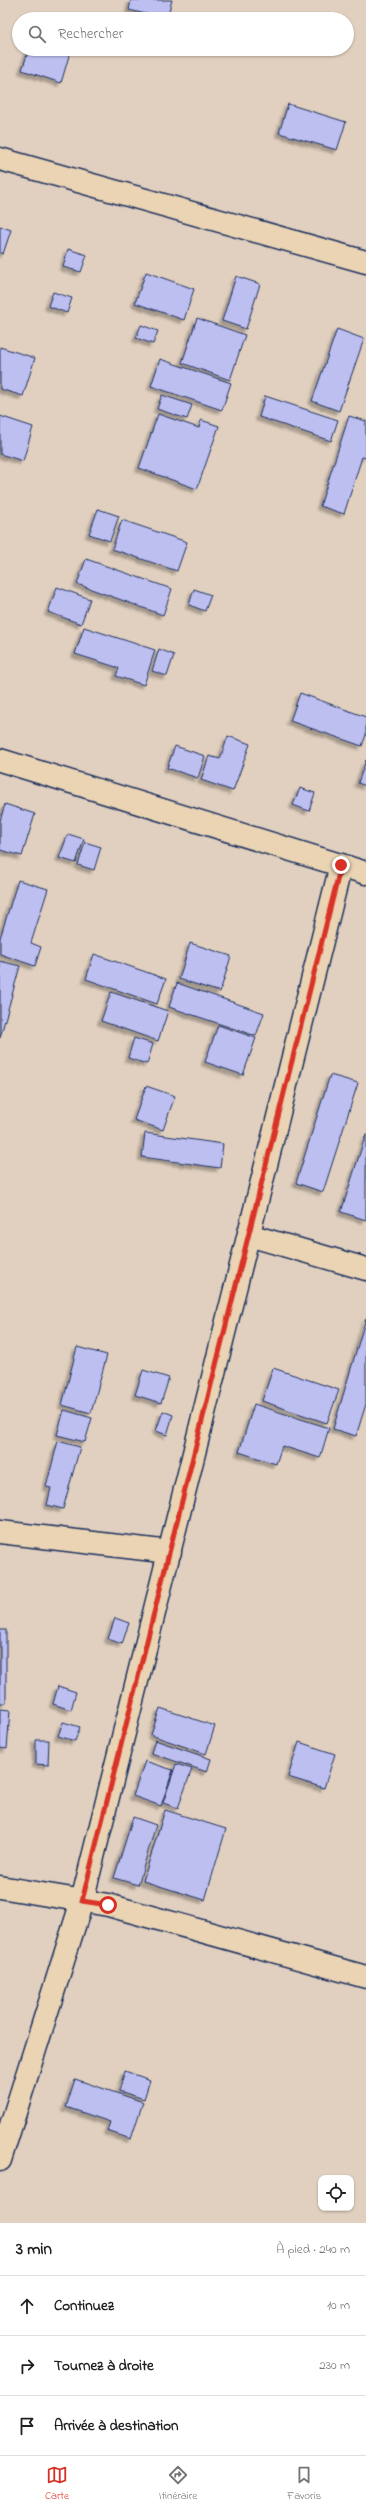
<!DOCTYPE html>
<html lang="fr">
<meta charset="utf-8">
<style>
body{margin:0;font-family:"Indie Flower",sans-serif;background:#f2f2f2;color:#202124}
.controls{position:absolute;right:12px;bottom:12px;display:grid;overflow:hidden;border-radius:8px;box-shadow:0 1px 3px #0004}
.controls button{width:36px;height:36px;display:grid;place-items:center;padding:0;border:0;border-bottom:1px solid #e0e0e0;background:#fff;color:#202124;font:20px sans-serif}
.stop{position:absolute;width:12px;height:12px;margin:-9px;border:3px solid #d93025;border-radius:50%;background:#fff}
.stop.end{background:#d93025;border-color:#fff;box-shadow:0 1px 4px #0008}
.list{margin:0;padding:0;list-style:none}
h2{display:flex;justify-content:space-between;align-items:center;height:52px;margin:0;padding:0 16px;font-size:17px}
h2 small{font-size:13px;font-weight:400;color:#757577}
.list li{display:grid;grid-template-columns:26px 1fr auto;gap:12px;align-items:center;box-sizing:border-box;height:60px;padding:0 16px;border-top:1px solid #e0e0e0}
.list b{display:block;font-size:15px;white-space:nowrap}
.list em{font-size:13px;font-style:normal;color:#757577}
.icon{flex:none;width:22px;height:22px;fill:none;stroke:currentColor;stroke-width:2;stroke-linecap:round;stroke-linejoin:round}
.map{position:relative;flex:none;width:366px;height:2223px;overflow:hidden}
.search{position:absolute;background:#fff;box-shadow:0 1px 3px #0004;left:12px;right:12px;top:12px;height:44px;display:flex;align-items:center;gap:10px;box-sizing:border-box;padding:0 14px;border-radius:22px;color:#757577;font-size:15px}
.sheet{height:232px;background:#fff}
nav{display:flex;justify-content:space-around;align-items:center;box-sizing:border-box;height:56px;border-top:1px solid #e0e0e0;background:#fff;font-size:11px;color:#757577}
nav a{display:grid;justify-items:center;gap:2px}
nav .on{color:#d93025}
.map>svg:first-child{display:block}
.building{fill:#bebff1;stroke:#1b2f5e;filter:url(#shadow)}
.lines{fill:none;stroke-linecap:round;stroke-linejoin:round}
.minor-casing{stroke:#1b2f5e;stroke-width:25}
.minor{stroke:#ead4b3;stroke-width:22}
.route{stroke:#d93025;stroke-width:5}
</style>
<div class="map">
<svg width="366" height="2223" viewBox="0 0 366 2223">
<defs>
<filter id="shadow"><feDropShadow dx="-3.5" dy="3.5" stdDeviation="1" flood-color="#0004"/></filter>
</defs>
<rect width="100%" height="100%" fill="#e1d0bf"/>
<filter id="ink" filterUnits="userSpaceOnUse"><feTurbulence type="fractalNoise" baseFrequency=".025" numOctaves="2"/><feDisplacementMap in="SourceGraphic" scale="8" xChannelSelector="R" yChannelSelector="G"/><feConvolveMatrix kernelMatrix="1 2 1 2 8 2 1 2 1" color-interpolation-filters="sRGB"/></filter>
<g filter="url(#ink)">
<g class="building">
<polygon points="131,0 172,0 167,19 129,10"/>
<polygon points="29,49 71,49 61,83 22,70"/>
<polygon points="288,104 346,122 337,150 279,133"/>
<polygon points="0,226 11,230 3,254 0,253"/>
<polygon points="68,249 87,255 81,272 63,267"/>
<polygon points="146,272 194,289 184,320 135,303"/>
<polygon points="236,276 260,284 246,329 222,321"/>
<polygon points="53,292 72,298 67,313 48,306"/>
<polygon points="197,318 245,335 230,380 182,363"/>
<polygon points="141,325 158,331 153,344 136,338"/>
<polygon points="337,329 364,339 339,411 312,401"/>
<polygon points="0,347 35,358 23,396 0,389"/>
<polygon points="160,359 231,383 222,410 151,386"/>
<polygon points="162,395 192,405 187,419 157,409"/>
<polygon points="265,396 338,420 331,441 259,417"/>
<polygon points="158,414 199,428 201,420 219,426 197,489 139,468"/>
<polygon points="0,416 33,427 23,461 0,454"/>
<polygon points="349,416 366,421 366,458 362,457 344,514 320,506"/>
<polygon points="98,509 119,516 110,541 89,534"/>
<polygon points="122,520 187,542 177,571 112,549"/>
<polygon points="86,559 172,589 163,615 77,584"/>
<polygon points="57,587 90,599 81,624 48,612"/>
<polygon points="194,589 211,595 205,611 189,605"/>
<polygon points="84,627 155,650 144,685 116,676 119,668 75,654"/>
<polygon points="159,649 174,655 167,676 152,671"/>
<polygon points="300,693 366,717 366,735 362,746 290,721"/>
<polygon points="228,736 250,744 233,791 201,780 209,756 220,759"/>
<polygon points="175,746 205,756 198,778 167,768"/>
<polygon points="366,760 366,786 358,783"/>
<polygon points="300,788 315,793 309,811 293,805"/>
<polygon points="5,804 35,814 22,856 0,850 0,821"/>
<polygon points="68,834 84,839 76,863 59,858"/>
<polygon points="85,842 101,847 94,870 78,865"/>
<polygon points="18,880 48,889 31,943 41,947 35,966 0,954 0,938"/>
<polygon points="190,943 231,956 220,992 179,979"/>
<polygon points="94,954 166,979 157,1004 86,979"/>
<polygon points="0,961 20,966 0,1038"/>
<polygon points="177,983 264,1013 256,1036 169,1007"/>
<polygon points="111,992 168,1011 158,1041 101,1021"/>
<polygon points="218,1025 256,1038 243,1075 205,1062"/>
<polygon points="134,1038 153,1044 147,1064 128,1058"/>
<polygon points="330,1075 358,1083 323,1192 296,1183"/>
<polygon points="146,1086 175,1096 163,1130 134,1120"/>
<polygon points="145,1133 223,1144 220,1168 142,1157"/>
<polygon points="366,1134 366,1220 341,1212"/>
<polygon points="366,1318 366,1404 356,1436 333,1429"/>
<polygon points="77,1347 107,1355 91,1413 62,1405"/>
<polygon points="273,1368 339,1390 327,1423 262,1401"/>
<polygon points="143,1370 169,1378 161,1403 135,1395"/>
<polygon points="254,1404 329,1428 320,1458 282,1446 276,1464 239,1452"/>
<polygon points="64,1410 92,1418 85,1442 57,1435"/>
<polygon points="163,1411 173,1415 167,1435 156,1431"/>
<polygon points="58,1441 80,1447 63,1509 47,1505 51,1488 46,1487"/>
<polygon points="115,1618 129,1623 122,1644 108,1639"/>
<rect x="0" y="1630" width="6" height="73"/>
<polygon points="58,1686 76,1692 71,1710 53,1704"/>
<polygon points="160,1708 215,1726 206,1754 151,1735"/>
<polygon points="0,1709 10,1710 7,1749 0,1748"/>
<polygon points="63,1722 80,1727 75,1741 58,1736"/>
<polygon points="36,1740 49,1740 48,1765 36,1764"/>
<polygon points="155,1740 211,1759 207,1772 151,1753"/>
<polygon points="299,1742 335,1754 324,1788 288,1777"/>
<polygon points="145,1761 173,1770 161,1806 133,1796"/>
<polygon points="176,1764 192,1769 178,1808 163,1803"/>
<polygon points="165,1810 226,1829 205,1900 143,1881"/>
<polygon points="133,1817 156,1825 138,1885 114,1878"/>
<polygon points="125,2071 150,2080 144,2099 119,2091"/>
<polygon points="75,2079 143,2102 131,2139 107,2131 110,2122 66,2107"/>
</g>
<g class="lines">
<g class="minor-casing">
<g id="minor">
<polyline points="0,159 366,262"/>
<polyline points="0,760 366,873"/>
<polyline points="249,1235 366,1269"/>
<polyline points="0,1532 170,1552"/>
<polyline points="0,1887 108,1905 366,1977"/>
<polyline points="0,2160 82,1901 341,865"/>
</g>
</g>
<use href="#minor" class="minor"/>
</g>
</g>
<g class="lines" filter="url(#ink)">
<polyline class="route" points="108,1905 82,1901 341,865"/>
</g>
</svg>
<div class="controls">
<button><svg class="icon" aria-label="locate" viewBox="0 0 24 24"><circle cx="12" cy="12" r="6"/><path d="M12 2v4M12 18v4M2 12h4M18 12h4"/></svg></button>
</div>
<div class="stop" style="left:108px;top:1905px"></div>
<div class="stop end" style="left:341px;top:865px"></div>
<div class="search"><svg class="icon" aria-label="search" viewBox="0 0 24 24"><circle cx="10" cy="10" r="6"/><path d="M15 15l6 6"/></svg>Rechercher</div>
</div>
<section class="sheet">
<h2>3 min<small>À pied · 240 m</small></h2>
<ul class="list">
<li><svg class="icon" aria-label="ahead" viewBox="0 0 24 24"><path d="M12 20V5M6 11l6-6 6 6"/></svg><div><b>Continuez</b></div><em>10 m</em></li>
<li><svg class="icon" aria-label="right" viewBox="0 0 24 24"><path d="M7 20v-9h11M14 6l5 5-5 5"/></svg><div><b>Tournez à droite</b></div><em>230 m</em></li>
<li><svg class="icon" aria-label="arrive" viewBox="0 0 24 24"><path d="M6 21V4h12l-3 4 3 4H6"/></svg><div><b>Arrivée à destination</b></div></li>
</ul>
</section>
<nav>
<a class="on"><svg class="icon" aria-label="map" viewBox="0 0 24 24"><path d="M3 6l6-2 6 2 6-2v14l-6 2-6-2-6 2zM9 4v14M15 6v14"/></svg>Carte</a>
<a><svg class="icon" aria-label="directions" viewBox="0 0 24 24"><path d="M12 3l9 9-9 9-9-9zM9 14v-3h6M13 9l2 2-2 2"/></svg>Itinéraire</a>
<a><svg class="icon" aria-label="saved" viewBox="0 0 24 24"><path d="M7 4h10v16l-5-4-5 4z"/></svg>Favoris</a>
</nav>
